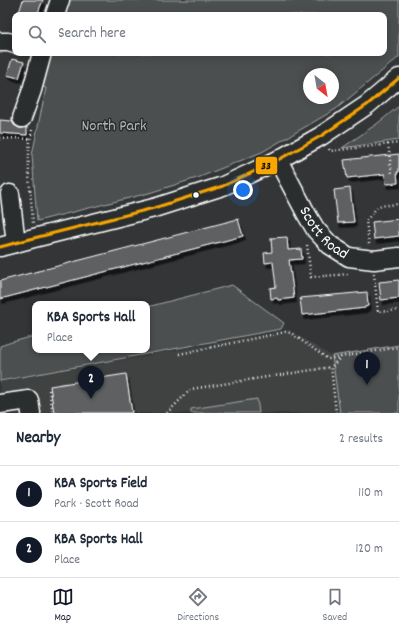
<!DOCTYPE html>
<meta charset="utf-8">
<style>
body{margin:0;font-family:Dekko,sans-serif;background:#f6f6f7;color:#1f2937}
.compass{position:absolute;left:303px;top:68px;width:36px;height:36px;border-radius:50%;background:#fff;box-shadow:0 2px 10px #0003;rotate:149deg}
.you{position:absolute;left:243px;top:190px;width:14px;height:14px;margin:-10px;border:3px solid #fff;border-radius:50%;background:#1a73e8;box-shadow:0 0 0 6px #1a73e833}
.badge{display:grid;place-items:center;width:26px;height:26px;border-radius:50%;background:#111827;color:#fff;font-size:13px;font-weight:700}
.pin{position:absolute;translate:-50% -33px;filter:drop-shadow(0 1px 2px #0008)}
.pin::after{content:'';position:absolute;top:21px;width:14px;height:12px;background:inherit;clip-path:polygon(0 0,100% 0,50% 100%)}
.popup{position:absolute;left:32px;top:301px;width:118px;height:52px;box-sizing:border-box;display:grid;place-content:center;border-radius:8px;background:#fff;filter:drop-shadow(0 1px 3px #0005);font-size:13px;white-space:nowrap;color:#747a83}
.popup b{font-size:15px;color:#1f2937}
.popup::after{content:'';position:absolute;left:50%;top:100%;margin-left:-8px;border:8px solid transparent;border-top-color:#fff}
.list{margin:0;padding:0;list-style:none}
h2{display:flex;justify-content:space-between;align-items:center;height:52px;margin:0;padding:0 16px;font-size:17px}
h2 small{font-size:13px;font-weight:400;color:#747a83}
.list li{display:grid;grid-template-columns:26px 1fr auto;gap:12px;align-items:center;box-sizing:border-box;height:56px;padding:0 16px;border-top:1px solid #e0e1e3}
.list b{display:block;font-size:15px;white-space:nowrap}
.list p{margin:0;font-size:13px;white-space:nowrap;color:#747a83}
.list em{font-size:13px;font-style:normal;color:#747a83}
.icon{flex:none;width:22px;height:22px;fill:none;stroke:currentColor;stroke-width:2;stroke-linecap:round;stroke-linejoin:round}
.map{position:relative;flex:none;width:399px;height:413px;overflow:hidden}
.search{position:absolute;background:#fff;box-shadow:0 2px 10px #0003;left:12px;right:12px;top:12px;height:44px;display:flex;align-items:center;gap:10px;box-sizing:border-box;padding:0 14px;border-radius:8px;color:#747a83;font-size:15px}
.sheet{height:164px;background:#fff}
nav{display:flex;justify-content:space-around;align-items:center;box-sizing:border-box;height:56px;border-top:1px solid #e0e1e3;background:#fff;font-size:11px;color:#747a83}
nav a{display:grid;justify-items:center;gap:2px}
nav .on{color:#111827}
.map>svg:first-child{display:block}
.built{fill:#404243}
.green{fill:#4c4f50;stroke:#a6a7a8;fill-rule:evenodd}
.building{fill:#5f6162;stroke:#fff;filter:url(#shadow)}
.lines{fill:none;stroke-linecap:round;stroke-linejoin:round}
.minor-casing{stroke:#fff;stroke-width:21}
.path{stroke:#fff;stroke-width:2.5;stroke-dasharray:1 3;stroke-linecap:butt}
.minor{stroke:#2a2d2e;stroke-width:18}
.bus-1-casing{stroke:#2a2d2e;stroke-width:6}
.bus-1{stroke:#f7a600;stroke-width:3}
.bus-dot{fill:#fff;stroke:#2a2d2e;stroke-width:1.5}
.labels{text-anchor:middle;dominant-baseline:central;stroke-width:3;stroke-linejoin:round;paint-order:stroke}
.park-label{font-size:16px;fill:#b7b9b9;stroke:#2a2d2e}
.street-label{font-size:16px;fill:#fff;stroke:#2a2d2e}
.line-badge{stroke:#2a2d2e;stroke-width:1.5}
.pale-badge-label{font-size:11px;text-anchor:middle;font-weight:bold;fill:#111}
</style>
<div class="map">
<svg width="399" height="413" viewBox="0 0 399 413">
<defs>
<filter id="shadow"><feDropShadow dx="2.5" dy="4.5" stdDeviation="0" flood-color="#0009"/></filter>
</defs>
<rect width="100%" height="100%" fill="#333536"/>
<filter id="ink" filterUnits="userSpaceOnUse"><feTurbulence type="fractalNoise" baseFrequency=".025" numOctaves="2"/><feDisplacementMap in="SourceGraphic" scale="8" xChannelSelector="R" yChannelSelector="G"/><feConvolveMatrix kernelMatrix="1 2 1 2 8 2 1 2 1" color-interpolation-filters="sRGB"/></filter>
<g filter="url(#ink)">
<polygon class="built" points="289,330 332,356 399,345 399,413 0,413 0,382"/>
<g class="green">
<path d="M68 0H399V57L336 109 262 152 200 177 149 193 37 221 32 155 46 88 41 86 51 53H384V15H63ZM309 74H333V98H309Z"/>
<polygon points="399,106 399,140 342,148 378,123"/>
<polygon points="232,285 284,323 281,329 0,381 0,346 12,342 35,336 35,350 147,350 147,307"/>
<polygon points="399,345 399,413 340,413 332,356"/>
<polygon points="257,399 259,413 191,413 191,409"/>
</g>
<g class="building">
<polygon points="23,0 43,0 37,15 18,15"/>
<polygon points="12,59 24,62 19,78 7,75"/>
<polygon points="0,120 12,121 14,125 19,128 23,128 27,127 27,135 0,133"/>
<polygon points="399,154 399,172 397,172 398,183 386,184 385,174 347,178 344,160"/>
<polygon points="350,188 354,222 338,223 334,190"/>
<polygon points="238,219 243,236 0,299 0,281"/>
<polygon points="399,219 399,236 374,239 372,222"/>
<polygon points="287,237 288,250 301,249 302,259 289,260 294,298 278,300 277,298 271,299 270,288 276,287 273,262 265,263 264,253 272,252 271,238"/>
<polygon points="399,280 399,298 381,300 379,282"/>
<polygon points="367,292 368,306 365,307 365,308 302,315 300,298"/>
<polygon points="126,374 132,413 54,413 50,386"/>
</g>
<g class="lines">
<g class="minor-casing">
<g id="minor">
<polyline points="55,15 60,0"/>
<polyline points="0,42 8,42 15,44"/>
<polyline points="22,118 32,90 42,53"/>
<path id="s1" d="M278 160 307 215 316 230 330 245 349 257 374 260 399 257"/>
<polyline points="10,194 16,243"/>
<polyline points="0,247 34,238 154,208 223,186 251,173 278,160 321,136 367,105 399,78"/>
<polyline points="0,404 29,400 31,413"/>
</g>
</g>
<g class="path">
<path d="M32 130C25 160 31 192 33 223"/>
<polyline points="0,139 15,138 30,139"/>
<polyline points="388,144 392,174"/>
<polyline points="329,149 330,151 399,143"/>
<polyline points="369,244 366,221 378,206 399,204"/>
<polyline points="307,245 311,277 349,274"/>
<polyline points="374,274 378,312 399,310"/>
<polyline points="179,354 285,332 291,333 328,359 399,347"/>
<polyline points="49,390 53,413"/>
<polyline points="167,413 191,389 331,367"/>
<polyline points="336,413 331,367 341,357"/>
</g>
<use href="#minor" class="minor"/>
<g class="bus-1-casing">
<polyline id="bus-1" points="0,247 34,238 154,208 223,186 251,173 278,160 321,136 367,105 399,78"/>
</g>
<use href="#bus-1" class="bus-1"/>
</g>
</g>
<circle class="bus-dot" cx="196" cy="195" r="3.5"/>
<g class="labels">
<g class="park-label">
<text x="114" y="126">North Park</text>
</g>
<g class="street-label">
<text stroke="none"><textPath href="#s1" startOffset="87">Scott Road</textPath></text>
</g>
</g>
<rect class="line-badge" x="255" y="156" width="23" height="19" rx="4" fill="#f7a600"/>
<g class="pale-badge-label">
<text x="266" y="169">33</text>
</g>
</svg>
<svg class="compass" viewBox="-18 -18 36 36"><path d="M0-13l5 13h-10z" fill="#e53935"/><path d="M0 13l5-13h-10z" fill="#747a83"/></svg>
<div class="you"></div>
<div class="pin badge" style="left:367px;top:385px">1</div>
<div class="pin badge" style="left:91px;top:399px">2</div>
<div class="popup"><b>KBA Sports Hall</b>Place</div>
<div class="search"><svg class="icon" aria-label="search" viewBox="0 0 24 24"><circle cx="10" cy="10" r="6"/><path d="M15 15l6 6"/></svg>Search here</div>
</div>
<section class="sheet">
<h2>Nearby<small>2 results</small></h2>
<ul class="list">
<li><span class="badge">1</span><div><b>KBA Sports Field</b><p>Park · Scott Road</p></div><em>110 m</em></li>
<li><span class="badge">2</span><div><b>KBA Sports Hall</b><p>Place</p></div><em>120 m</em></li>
</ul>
</section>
<nav>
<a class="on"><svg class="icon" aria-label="map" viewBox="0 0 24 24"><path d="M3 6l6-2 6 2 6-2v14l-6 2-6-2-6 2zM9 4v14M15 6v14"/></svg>Map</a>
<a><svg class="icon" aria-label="directions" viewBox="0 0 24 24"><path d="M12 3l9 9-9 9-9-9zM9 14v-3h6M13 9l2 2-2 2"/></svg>Directions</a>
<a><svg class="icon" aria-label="saved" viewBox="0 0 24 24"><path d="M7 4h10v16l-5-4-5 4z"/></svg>Saved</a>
</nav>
